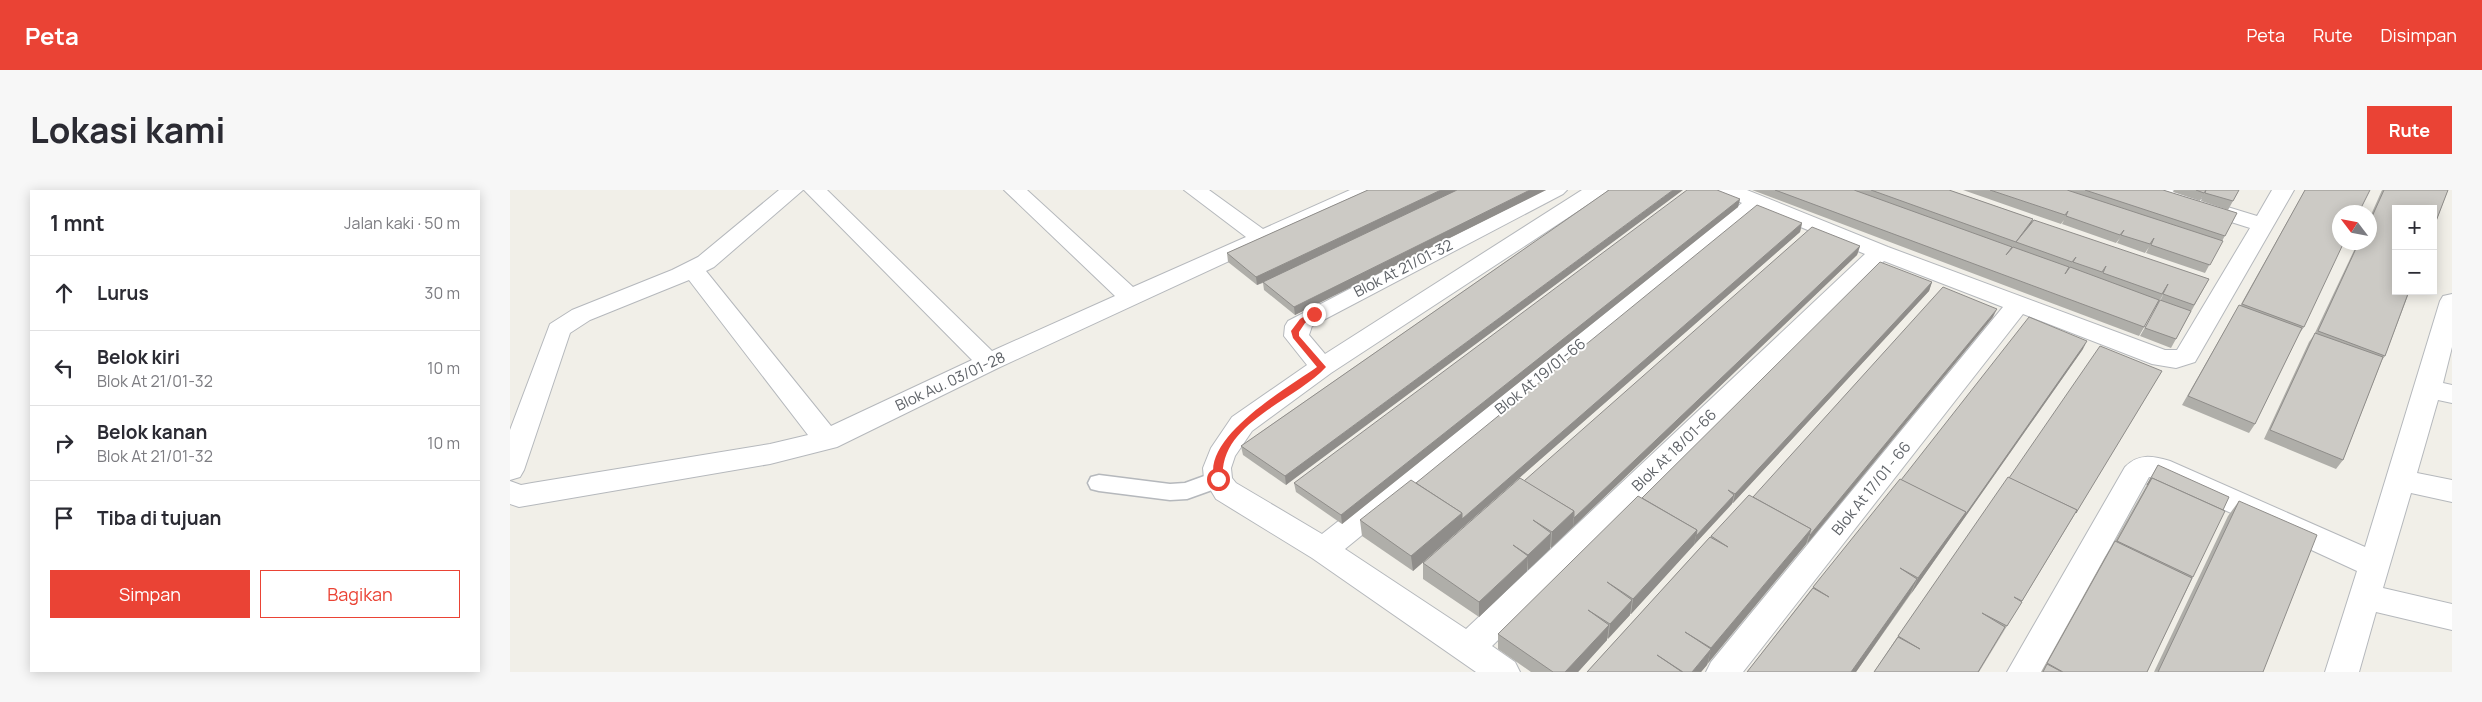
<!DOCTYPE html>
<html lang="id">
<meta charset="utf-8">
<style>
body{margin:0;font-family:Manrope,sans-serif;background:#f7f7f7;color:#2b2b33}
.controls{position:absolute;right:15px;top:15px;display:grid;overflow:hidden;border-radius:0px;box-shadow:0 2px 12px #0003}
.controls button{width:45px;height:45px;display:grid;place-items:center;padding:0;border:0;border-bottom:1px solid #e1e1e2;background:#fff;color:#2b2b33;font:25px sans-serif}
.compass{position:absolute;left:1822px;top:15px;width:45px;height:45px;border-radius:50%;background:#fff;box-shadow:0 2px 12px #0003;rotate:302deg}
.stop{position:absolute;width:15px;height:15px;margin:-11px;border:4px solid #ea4335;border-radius:50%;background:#fff}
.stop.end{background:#ea4335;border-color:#fff;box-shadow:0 1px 5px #0008}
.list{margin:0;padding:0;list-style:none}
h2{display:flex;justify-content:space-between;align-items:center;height:65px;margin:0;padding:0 20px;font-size:21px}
h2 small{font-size:16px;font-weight:400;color:#7c7c81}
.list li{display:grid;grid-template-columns:32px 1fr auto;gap:15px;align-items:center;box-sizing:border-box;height:75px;padding:0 20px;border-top:1px solid #e1e1e2}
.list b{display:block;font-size:19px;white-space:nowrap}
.list p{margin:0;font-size:16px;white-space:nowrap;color:#7c7c81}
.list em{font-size:16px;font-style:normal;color:#7c7c81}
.actions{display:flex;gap:10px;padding:15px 20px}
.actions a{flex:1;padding:11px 0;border:1px solid #ea4335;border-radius:0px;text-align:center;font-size:18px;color:#ea4335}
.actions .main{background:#ea4335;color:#fff}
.icon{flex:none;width:28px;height:28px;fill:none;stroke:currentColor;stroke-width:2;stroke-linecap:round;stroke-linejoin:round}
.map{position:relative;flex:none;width:1942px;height:482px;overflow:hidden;border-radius:0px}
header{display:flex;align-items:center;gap:30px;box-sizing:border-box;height:70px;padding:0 25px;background:#ea4335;color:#fff}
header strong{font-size:24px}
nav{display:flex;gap:28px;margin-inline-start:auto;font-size:18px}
.intro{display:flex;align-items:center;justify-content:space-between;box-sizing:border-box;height:120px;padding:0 30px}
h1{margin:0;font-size:35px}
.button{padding:12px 22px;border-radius:0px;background:#ea4335;color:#fff;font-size:18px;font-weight:700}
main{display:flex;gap:30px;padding:0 30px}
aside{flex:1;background:#fff;border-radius:0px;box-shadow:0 2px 12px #0003}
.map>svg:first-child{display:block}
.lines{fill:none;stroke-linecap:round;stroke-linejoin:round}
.service-casing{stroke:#b5b8bc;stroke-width:3}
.minor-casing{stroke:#b5b8bc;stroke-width:2}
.service{fill:#fff;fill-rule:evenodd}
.minor{fill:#fff;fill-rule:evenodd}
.wall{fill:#afaea9}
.shaded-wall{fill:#8f8d8a}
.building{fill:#cccac5;stroke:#8f8d8a}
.route{fill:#ea4335}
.labels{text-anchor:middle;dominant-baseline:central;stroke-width:4;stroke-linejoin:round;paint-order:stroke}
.street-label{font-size:15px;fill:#5f6368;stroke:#fff}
</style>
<header>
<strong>Peta</strong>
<nav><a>Peta</a><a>Rute</a><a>Disimpan</a></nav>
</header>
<div class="intro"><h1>Lokasi kami</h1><a class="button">Rute</a></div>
<main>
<aside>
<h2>1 mnt<small>Jalan kaki · 50 m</small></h2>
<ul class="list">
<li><svg class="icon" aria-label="ahead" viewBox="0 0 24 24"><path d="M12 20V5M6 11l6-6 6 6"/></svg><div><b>Lurus</b></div><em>30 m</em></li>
<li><svg class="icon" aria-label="left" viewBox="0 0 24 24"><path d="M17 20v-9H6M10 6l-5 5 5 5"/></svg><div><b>Belok kiri</b><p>Blok At 21/01-32</p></div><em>10 m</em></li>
<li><svg class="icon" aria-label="right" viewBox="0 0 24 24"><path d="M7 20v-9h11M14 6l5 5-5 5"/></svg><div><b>Belok kanan</b><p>Blok At 21/01-32</p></div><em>10 m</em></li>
<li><svg class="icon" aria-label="arrive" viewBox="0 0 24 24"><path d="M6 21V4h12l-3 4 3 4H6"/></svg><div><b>Tiba di tujuan</b></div></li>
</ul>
<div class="actions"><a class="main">Simpan</a><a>Bagikan</a></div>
</aside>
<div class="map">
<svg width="1942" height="482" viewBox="0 0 1942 482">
<rect width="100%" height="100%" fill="#f1efe8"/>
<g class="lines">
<g class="service-casing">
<polygon id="service" points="708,281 716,283 719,289 716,295 677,309 660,310 589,301 581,299 578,293 581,287 589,285 660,294 675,293"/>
</g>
<g class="minor-casing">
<g id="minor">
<polygon points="269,0 293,0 204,77 196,81 321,236 462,170 294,0 317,0 482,161 605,106 494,0 517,0 623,97 736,47 674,0 699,0 753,39 840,0 868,0 864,4 488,178 327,257 260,274 9,317 0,314 0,291 11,295 22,293 260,254 298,245 179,90 80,130 60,143 14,280 10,287 0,290 0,240 40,134 62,120 162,80 188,67"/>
<path d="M1030 0H1057L1053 4 802 136 799 145 815 164 1072 0H1098L1094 4 821 183 742 241 725 266 721 278 722 288 726 293 812 344 1232 13 1212 4 1208 0H1237L1378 57 1655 160H1667L1740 38 1633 4 1629 0H1662L1747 26 1762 0H1784L1685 172 1666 178 1642 174 1513 124 1233 482H1196L1201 472 1493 117 1374 71 982 456 1005 472 1010 482H966L802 368 706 309 694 289 693 278 701 258 722 227 797 175 774 146 775 136 778 131ZM1250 20 1355 64 956 439 835 359Z"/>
<path d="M1942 104V157L1933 193 1942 195V213L1928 210 1907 283 1942 290V312L1901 303 1873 398 1942 414V440L1866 422 1849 482H1815L1847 381 1645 288 1639 287 1532 482H1497L1615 277C1629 263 1642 266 1660 271L1855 357 1930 111 1933 106Z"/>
</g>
</g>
<use href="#service" class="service"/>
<use href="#minor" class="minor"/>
</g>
<g class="wall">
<polygon points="858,0 1036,0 785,125 754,100 753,93 747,95 718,72 717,63"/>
<polygon points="1099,0 776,295 733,265 731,256"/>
<polygon points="1242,0 1439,0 1523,29 1522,33 1699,89 1661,158 1630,146 1649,113 1654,103 1629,146"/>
<polygon points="1453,0 1653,0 1727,23 1695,83 1636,63 1639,57 1635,63 1607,53 1610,48 1606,53 1552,34 1554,30 1551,34"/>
<polygon points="1664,0 1729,0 1718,20 1691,11 1692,7 1690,11 1663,2"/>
<polygon points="1795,0 1794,137 1789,144 1745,234 1739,243 1672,215 1724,124 1730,116"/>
<polygon points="1872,0 1938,0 1875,166 1872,170 1833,270 1826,279 1754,249 1799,152 1804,145 1848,52 1860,52 1860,27"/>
<polygon points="1230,9 1228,17 832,334 786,302 784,293"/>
<polygon points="1292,33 1290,42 903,381 852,346 850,330"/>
<polygon points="1350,56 1347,65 1041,358 1040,357 1040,359 1018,380 1017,380 1017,381 969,427 913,389 913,373 1014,291"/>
<polygon points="1422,92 1419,101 1223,313 1222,313 1121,424 1120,424 1120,425 1097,449 1097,450 1068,482 1021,482 988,459 988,444 1132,308"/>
<polygon points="1483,127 1191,482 1077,482 1201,346 1243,307"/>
<polygon points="1573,159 1448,337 1346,482 1237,482 1303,397 1391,290"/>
<polygon points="1652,181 1469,482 1364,482 1388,446 1499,288"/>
<polygon points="1648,275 1683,387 1637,482 1531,482 1595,367 1605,351"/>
<polygon points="1729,311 1753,482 1644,482 1718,326"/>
</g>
<g class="shaded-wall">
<polygon points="931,0 949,0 747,95 746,87"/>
<polygon points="1020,0 1036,0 785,125 784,117"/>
<polygon points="1163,0 1173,0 776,295 775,286"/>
<polygon points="1230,9 1228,17 832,334 831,325"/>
<polygon points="1523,29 1520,37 1506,52 1502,60 1506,52"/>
<polygon points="1292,33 1290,42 952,338 952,329"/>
<polygon points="1350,56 1347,65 1063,337 1064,328"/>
<polygon points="1422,92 1419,101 1223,313 1225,304"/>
<polygon points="1487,119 1483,127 1297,354 1300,345"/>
<polygon points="1577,151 1573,159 1401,404 1408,388"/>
<polygon points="1224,305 1222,314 1184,355 1186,346"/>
<polygon points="1064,321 1063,337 1041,358 1042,342"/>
<polygon points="952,323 952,338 903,381 901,366"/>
<polygon points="1301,339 1296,354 1198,473 1201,458"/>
<polygon points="1187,340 1184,355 1121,424 1123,409"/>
<polygon points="1041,343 1040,359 1018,380 1018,365"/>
<polygon points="1018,366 1017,381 969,427 969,412"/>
<polygon points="1407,389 1400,404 1346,482 1341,482"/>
<polygon points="1122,410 1120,425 1098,449 1100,434"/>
<polygon points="1099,435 1097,450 1068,482 1055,482"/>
<polygon points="1201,459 1197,475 1191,482 1182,482"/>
</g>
<g class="building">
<polygon points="858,0 931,0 746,87 717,63"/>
<polygon points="947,0 1020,0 784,117 753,92"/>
<polygon points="1099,0 1163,0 775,286 731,256"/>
<polygon points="1177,0 1207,0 1230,9 831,325 784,293"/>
<polygon points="1265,0 1344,0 1502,57 1496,65 1503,57 1559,77 1555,84 1560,77 1649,110 1634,137"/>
<polygon points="1361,0 1439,0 1523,29 1506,52"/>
<polygon points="1480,0 1557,0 1713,51 1700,75 1641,55 1644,48 1640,54 1611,45 1614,40 1610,45 1556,26 1558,21 1555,25"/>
<polygon points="1575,0 1653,0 1727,23 1715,46"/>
<polygon points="1686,0 1696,0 1694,3"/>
<polygon points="1696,0 1729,0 1723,11 1695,3"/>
<polygon points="1795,0 1860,0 1849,22 1830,22 1830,52 1834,52 1794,137 1732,114"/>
<polygon points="1874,0 1938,0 1923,39 1923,19 1886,19 1886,101 1899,101 1875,166 1808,141 1849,52 1860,52 1860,31"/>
<polygon points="1247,15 1292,33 952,329 952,323 906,293"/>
<polygon points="1524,30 1699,89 1684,115 1653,104 1658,94 1652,104 1593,83 1596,76 1592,82 1563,72 1566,67 1562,72 1506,52"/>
<polygon points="1302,37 1350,56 1064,328 1064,321 1014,291"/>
<polygon points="1370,72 1422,92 1225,304 1218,300 1224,305 1186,346 1187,340 1132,308"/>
<polygon points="1433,97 1487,119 1300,345 1299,345 1301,339 1243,307"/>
<polygon points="1650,110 1681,121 1666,149 1635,138"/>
<polygon points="1729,115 1792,138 1745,234 1678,206"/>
<polygon points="1519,127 1577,151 1453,328 1456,322 1391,290"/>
<polygon points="1805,143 1873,167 1833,270 1760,240"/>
<polygon points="1590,156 1652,181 1566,323 1567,320 1499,288"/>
<polygon points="1648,275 1719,307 1713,320 1642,288 1637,295"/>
<polygon points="1498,287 1567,320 1512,411 1504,407 1512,412 1497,436 1472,423 1495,437 1468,482 1364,482 1388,447 1410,459 1388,446"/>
<polygon points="1010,288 1064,321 1042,342 1023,330 1041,343 1018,365 1003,355 1018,366 969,412 913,373"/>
<polygon points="1642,288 1715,321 1683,387 1607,351"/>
<polygon points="1390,289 1456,322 1408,388 1390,378 1407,389 1341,482 1237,482 1303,398 1319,407 1303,397"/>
<polygon points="901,290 952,323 901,366 850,330"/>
<polygon points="1239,305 1301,339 1201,458 1175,442 1201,459 1182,482 1173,482 1147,465 1172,482 1077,482 1200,347 1218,357 1201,346"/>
<polygon points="1128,306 1187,340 1123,409 1097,392 1122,410 1100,434 1078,420 1099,435 1055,482 1043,482 988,444"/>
<polygon points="1729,311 1807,345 1753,482 1648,482"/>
<polygon points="1605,351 1682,388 1637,482 1553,482 1537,473"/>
<polygon points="1537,474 1552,482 1533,482"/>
</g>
<path class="route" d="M802 122 808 124 795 133 789 142V146L816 177C785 211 708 233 713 289L705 291C689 248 779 197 807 177L783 148 781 141 790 129Z"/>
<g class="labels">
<g class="street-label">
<text transform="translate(893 78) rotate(-27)">Blok At 21/01-32</text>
<text transform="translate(1030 186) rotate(-39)">Blok At 19/01-66</text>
<text transform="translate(440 191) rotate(-25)">Blok Au. 03/01-28</text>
<text transform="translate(1164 260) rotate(-44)">Blok At 18/01-66</text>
<text transform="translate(1361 298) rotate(-51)">Blok At 17/01 - 66</text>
</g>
</g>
</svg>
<div class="controls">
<button>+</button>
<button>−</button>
</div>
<svg class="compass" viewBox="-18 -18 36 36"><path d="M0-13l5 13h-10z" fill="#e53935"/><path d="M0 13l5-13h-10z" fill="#7c7c81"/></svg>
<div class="stop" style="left:708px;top:289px"></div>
<div class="stop end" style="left:804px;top:124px"></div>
</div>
</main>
